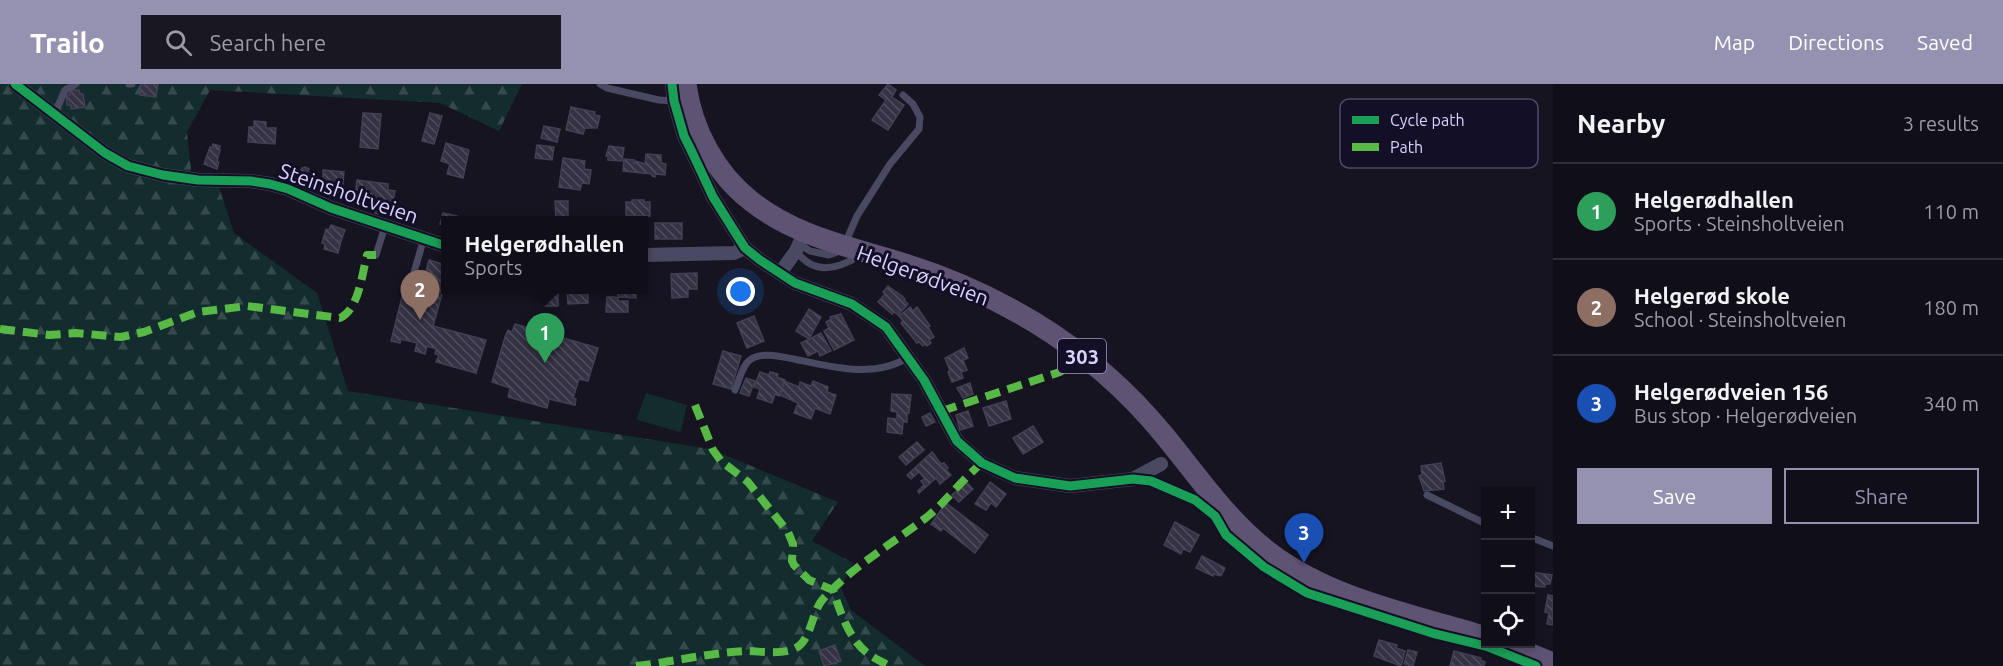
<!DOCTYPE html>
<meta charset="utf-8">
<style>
body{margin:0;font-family:Ubuntu,sans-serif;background:#191822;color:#f1f3f6}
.controls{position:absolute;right:18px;bottom:18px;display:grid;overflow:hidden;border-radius:0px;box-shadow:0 3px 9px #0003}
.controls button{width:54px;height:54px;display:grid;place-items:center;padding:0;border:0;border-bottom:2px solid #302f38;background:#100f19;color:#f1f3f6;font:30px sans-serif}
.you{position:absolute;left:741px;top:208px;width:21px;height:21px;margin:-15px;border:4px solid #fff;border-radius:50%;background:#1a73e8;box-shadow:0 0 0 9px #1a73e833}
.badge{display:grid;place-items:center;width:39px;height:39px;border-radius:50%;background:#9591b1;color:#fff;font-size:20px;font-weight:700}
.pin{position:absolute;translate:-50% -50px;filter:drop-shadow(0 2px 3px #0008)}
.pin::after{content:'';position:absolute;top:32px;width:21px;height:18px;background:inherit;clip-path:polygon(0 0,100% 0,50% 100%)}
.popup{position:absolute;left:441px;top:132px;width:207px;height:78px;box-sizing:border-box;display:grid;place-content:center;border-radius:0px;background:#100f19;filter:drop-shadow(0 2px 4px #0005);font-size:20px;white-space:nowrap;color:#9c9ca2}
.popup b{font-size:22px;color:#f1f3f6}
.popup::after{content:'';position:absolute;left:50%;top:100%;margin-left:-12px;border:12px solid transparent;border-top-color:#100f19}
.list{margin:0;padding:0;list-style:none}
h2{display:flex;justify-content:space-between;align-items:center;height:78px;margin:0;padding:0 24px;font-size:26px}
h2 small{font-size:20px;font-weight:400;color:#9c9ca2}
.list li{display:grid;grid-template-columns:39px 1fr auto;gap:18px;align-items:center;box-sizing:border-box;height:96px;padding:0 24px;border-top:2px solid #302f38}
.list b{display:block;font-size:22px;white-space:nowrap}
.list p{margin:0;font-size:20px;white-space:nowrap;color:#9c9ca2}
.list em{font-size:20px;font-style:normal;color:#9c9ca2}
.actions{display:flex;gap:12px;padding:18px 24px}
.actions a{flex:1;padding:14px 0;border:2px solid #9591b1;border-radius:0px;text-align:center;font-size:21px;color:#9591b1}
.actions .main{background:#9591b1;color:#fff}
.icon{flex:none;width:33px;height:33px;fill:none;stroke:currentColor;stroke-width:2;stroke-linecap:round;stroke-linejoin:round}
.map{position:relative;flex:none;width:1553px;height:582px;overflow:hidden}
header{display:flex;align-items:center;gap:36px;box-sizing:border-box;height:84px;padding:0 30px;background:#9591b1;color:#fff}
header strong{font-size:28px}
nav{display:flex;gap:33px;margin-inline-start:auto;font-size:21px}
.search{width:420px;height:54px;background:#191822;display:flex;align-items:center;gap:15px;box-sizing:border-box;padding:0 21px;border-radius:0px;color:#9c9ca2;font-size:22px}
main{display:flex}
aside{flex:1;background:#100f19}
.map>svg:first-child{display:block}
.forest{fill:url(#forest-firs)}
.pitch{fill:#132c2d}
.building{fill:url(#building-back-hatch);stroke:#433f54;stroke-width:1.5}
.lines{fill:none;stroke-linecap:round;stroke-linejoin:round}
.lane{stroke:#4a4962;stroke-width:7}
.street{stroke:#4a4962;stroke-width:14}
.primary{stroke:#5e5373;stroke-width:21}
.quiet{stroke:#58b947;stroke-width:8;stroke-dasharray:15 8;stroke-linecap:butt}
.cycleway-casing{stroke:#130f26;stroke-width:13}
.cycleway{stroke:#1a9f57;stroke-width:9}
.labels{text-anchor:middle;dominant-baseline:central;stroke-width:6;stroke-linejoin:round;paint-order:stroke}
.shield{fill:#130f26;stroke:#9e99be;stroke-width:1.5}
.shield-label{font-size:20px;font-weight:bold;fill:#d9d4ff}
.street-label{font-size:21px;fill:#d9d4ff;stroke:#130f26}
.key{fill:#130f26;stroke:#4e4a67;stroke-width:1.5}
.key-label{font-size:16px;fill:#d9d4ff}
</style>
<header>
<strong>Trailo</strong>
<div class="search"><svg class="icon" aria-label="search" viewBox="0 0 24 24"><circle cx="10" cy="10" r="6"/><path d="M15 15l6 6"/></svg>Search here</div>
<nav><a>Map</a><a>Directions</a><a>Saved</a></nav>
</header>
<main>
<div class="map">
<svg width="1553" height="582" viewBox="0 0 1553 582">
<defs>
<pattern id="forest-firs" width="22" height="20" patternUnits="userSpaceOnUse" patternTransform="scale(1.5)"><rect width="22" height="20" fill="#132c2d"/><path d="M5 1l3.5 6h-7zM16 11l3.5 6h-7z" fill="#354a4c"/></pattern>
<pattern id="building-back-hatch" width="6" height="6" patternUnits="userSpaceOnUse" patternTransform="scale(1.5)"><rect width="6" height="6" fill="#343243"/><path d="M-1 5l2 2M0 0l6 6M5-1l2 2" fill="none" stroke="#514f5f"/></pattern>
</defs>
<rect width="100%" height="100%" fill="#161421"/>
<polygon class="forest" points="0,0 522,0 499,47 440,19 210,6 187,48 192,95 218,100 234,149 317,209 348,307 710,365 838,418 812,457 853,479 841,504 851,526 925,582 0,582"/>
<polygon class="pitch" points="646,309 687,321 681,347 679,348 638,336 637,334"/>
<g class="building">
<polygon points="141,0 158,0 156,13 140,11"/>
<polygon points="888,0 896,6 892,13 904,21 888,46 872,36 886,16 879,11"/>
<polygon points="79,6 80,10 83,10 85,23 71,25 71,21 67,21 66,11 70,11 69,7"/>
<polygon points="571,23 595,28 594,31 600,32 597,44 585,44 583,50 566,46"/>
<polygon points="363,29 381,30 378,65 360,63"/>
<polygon points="430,29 442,32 434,60 422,57"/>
<polygon points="254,37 266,38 266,44 276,44 275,60 248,58 249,43 254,43"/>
<polygon points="544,42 560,45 557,58 541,54"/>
<polygon points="446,59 469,66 463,94 447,90 450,80 441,77"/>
<polygon points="213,60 220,62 219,66 220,66 217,78 219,78 217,85 204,80 210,63 212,64"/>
<polygon points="537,61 554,63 552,76 535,74"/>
<polygon points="609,62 624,64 622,77 608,76 608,72 606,72"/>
<polygon points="646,70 661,71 661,79 666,80 665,91 655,90 655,93 652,92 652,90 623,87 624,75 634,76 634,79 636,77 645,80"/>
<polygon points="563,74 585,77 584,85 591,86 589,100 582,99 580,106 559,103"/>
<polygon points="305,83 309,85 302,98 296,95 302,84"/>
<polygon points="323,86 344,88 342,110 327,110 315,106 316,94 323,95"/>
<polygon points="357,96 388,100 388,106 395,107 390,132 375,129 376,121 370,120 372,114 355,112"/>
<polygon points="632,116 644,116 644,118 650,118 650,132 626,132 626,118 632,118"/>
<polygon points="555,117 568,117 568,136 556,136"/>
<polygon points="443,129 457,132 456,136 446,136 446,142 440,140"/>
<rect x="655" y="139" width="27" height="16"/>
<polygon points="331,141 345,146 341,157 324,152 326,145 329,146"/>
<polygon points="324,152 341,157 338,169 324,165 325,160 322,159"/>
<polygon points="429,176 446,181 446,196 433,242 486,256 476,289 436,278 439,271 435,270 436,265 427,262 425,270 415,267 417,259 401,255 400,259 391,257 404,205 420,209"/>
<polygon points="697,189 697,205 688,205 688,213 672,214 671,190"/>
<polygon points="888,202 902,212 905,215 904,216 908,220 898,231 894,228 892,230 878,218 885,210 883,208"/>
<polygon points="544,206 558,206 558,222 545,222"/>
<polygon points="567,206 588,206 588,219 568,220"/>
<polygon points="613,206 643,206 643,209 636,209 636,214 618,213 618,207 613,207"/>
<polygon points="607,213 614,213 618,214 618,217 628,217 628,228 606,228"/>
<polygon points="910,223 914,228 914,226 917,223 930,242 928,243 934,253 929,256 931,259 927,262 925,260 923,262 919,258 917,259 901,239 903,237 899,232"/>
<polygon points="809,225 821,233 809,255 796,247"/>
<polygon points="841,230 854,256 834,266 824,247 829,244 826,238 831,235 830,233"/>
<polygon points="754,232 764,257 747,264 737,239"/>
<polygon points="515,240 598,264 588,297 579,295 573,314 576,315 575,321 549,315 547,324 508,313 510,304 492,298 505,253 508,246 512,248"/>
<polygon points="821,249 831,267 820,272 818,267 808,272 801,259"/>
<polygon points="964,264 968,274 963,276 967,286 961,288 963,294 952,298 948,288 950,287 945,274"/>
<polygon points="723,267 741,272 731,305 713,300"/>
<polygon points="760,288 769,291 770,288 778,290 777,293 785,296 779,312 775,310 772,319 757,314 760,305 754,303"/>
<polygon points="746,294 755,297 749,312 740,309"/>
<polygon points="784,297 799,303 800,298 811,302 813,297 828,303 827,308 836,311 830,330 815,324 811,335 794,329 798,319 780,311"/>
<polygon points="970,299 973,310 963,314 957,304"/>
<polygon points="892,310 911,311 909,329 907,329 907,338 903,338 902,350 887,348 888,334 897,335 897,328 891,327"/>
<polygon points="1006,317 1011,335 989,342 983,324"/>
<polygon points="968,327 973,342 960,346 956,331"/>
<polygon points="930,329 935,338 926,342 922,333"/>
<polygon points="1033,342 1043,358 1023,370 1013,354"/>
<polygon points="917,358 924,366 906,381 899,373"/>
<polygon points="932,368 941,380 944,379 948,384 946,386 951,391 940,400 936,394 919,409 918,407 924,401 921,397 925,395 919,388 911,395 907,391"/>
<polygon points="1441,379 1445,397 1443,398 1444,405 1424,407 1419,392 1422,391 1421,382"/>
<polygon points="966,398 973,405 959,418 952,411"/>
<polygon points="990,398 1006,410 996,423 991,419 986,426 975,420"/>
<polygon points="946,419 988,451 975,469 943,444 941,447 931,440"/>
<polygon points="1175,438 1199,451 1190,468 1183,465 1181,470 1164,461"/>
<polygon points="1202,472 1225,484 1221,492 1213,490 1213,492 1196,484"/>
<polygon points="1530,488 1552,491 1550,500 1545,500 1545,503 1530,502"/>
<polygon points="1548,511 1553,512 1553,541 1547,540 1549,529 1545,528"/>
<polygon points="1379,556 1397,561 1396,564 1405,567 1401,582 1374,572"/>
<polygon points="835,561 841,577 824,582 819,567"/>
<polygon points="1408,566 1417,568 1413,582 1404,580"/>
<polygon points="1454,567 1481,574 1480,576 1485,578 1484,582 1450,582"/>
</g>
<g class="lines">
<g class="lane">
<polyline points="129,0 132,0"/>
<polyline points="600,0 607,4 659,16 674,17"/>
<polyline points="55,29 65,6 76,0"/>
<polyline points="799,160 810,167 829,171 835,169 844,162 857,132 890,80 919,45 920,33 913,20 903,11"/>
<path d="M796 167C814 191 836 186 859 172"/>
<polyline points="376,171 385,142"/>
<polyline points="410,202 424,154"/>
<path d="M735 306C739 297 743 278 753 274 764 268 782 273 794 275 832 283 874 295 909 273"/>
<polyline points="1427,411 1486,440"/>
<polyline points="1530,453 1553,462"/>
</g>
<g class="street">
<polyline points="15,0 105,69 128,82 163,91 198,96 251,97 270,100 288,105 331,124 446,162"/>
<polyline points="672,0 674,17 684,52 691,66 713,113 745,164 760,176 795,199 852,220 886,243 924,296 957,357 982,379 1015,394 1070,402 1133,395 1161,380"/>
<polyline points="644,171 734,169 745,164"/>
<polyline points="780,189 796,167 804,149"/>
</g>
<g class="primary">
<path d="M686 0C692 45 715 89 751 117 796 153 852 163 905 180 950 194 994 214 1034 238 1083 268 1128 307 1164 351 1198 392 1227 436 1269 468 1332 516 1412 530 1486 553"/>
<polyline points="1507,560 1553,579"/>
</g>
<g class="quiet">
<path d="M0 245 49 251 76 249 121 253 144 248 198 228 247 222 340 234C359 225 362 190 367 171H376"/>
<path d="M695 321 713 366 721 377 748 398 788 448 793 460 792 477 794 481 809 496 833 506C840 527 848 553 866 568 873 574 882 578 890 582"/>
<polyline points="942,327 1060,288 1071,280 1079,269"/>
<path d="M636 582C672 578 708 569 745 567 760 567 780 571 794 565 812 557 811 528 823 515 853 482 892 460 927 433 947 417 962 395 982 379"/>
</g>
<g class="cycleway-casing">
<g id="cycleway">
<polyline points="15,0 105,69 128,82 163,91 198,96 251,97 270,100 288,105 331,124 446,162"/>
<polyline points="672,0 674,17 684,52 691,66 713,113 745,164 760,176 795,199 852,220 886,243 924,296 957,357 982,379 1015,394 1070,402 1133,395 1151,397 1195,416 1215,432 1226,451 1264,483 1307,509 1432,549 1486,562 1536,582"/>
</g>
</g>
<use href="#cycleway" class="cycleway"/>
</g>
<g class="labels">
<rect class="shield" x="1058" y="255" width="48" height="34" rx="4.5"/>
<g class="shield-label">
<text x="1082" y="272">303</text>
</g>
<g class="street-label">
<text transform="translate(349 109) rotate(19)">Steinsholtveien</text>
<text transform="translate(923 191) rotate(20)">Helgerødveien</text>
</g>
</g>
<rect x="1340" y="15" width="198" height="69" rx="9" class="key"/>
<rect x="1352" y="32" width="27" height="8" fill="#1a9f57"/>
<rect x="1352" y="59" width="27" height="8" fill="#58b947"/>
<g class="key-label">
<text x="1390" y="42">Cycle path</text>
<text x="1390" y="69">Path</text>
</g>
</svg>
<div class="controls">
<button>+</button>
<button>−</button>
<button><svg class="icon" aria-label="locate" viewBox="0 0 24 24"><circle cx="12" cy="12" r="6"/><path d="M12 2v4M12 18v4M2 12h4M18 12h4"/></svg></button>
</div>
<div class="you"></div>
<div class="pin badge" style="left:545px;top:279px;background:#2e9e5b">1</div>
<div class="popup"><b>Helgerødhallen</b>Sports</div>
<div class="pin badge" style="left:420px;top:236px;background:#8d6e63">2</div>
<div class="pin badge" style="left:1304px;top:479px;background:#1a4fb4">3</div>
</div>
<aside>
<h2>Nearby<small>3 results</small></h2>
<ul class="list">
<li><span class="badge" style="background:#2e9e5b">1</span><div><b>Helgerødhallen</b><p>Sports · Steinsholtveien</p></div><em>110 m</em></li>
<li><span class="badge" style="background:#8d6e63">2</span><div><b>Helgerød skole</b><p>School · Steinsholtveien</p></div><em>180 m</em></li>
<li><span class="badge" style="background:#1a4fb4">3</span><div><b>Helgerødveien 156</b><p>Bus stop · Helgerødveien</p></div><em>340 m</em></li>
</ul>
<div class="actions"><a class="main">Save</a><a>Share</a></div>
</aside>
</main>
